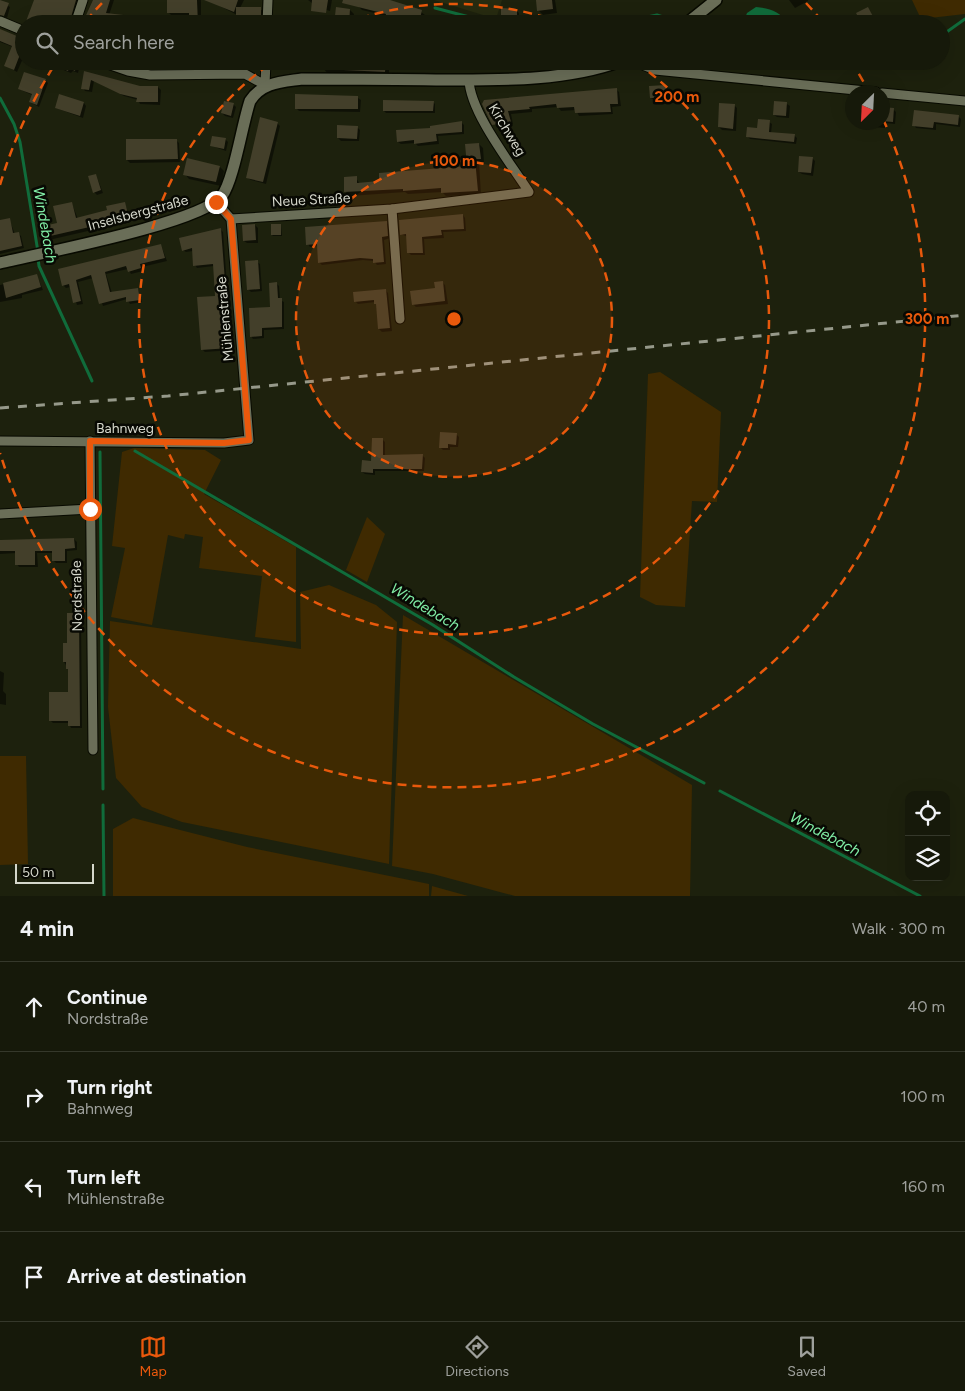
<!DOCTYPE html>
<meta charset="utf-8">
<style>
body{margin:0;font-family:Figtree,sans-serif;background:#1f2213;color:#f1f3f6}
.controls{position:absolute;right:15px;bottom:15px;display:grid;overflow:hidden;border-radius:10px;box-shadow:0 5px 20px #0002}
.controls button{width:45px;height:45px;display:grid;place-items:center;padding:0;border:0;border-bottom:1px solid #35382b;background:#16190a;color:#f1f3f6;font:25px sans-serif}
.compass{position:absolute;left:845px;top:85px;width:45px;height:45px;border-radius:50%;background:#16190a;box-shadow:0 5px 20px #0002;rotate:204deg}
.scale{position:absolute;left:15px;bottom:12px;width:79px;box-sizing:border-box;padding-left:5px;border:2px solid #d5d7cb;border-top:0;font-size:14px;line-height:18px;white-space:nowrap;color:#d5d7cb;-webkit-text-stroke:4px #080903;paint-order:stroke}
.stop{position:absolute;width:15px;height:15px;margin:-11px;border:4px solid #ea580c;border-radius:50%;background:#fff}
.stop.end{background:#ea580c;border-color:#fff;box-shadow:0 1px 5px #0008}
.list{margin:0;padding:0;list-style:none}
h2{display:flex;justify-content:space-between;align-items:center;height:65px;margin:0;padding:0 20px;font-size:21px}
h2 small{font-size:16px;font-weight:400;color:#9ea09c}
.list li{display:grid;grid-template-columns:32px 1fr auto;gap:15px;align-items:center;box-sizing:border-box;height:90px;padding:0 20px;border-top:1px solid #35382b}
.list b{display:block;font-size:19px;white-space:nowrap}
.list p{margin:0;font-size:16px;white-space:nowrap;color:#9ea09c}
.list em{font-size:16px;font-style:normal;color:#9ea09c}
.icon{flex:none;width:28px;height:28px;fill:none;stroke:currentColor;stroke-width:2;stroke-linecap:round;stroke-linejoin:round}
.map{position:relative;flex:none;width:965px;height:896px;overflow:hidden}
.search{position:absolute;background:#16190a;box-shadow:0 5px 20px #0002;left:15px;right:15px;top:15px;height:55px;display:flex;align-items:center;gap:12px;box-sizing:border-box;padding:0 18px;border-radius:28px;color:#9ea09c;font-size:19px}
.sheet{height:425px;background:#16190a}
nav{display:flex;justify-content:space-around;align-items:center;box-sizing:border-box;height:70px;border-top:1px solid #35382b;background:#16190a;font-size:14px;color:#9ea09c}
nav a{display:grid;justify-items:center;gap:2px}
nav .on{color:#ea580c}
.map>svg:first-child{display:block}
.built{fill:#272b10}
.green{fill:#3f2a01}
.water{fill:#106c3b}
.shadow{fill:#0007}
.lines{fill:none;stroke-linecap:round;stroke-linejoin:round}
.stream{stroke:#106c3b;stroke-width:3}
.building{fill:#433f2a}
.street-casing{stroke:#080a00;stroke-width:11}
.secondary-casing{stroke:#080a00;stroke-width:14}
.street{stroke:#6a6e58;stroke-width:9}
.secondary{stroke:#6a6e58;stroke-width:11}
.rail{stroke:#96998a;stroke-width:3;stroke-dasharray:9 9;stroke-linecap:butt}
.route{stroke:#ea580c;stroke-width:6}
.ring{fill:none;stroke:#e8590c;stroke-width:2.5;stroke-dasharray:9 6}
.labels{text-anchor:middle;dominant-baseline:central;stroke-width:5;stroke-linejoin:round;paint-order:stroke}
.street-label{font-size:14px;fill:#d5d7cb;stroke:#080903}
.water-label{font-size:15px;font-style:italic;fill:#80eda5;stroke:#080903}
.centre{fill:#e8590c;stroke:#080903;stroke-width:2.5}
.ring-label{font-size:15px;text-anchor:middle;font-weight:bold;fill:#e8590c;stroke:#080903;stroke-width:5;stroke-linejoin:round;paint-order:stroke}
</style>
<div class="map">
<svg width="965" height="896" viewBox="0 0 965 896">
<rect width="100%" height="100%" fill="#1d210d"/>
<polygon class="built" points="434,0 502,0 496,19"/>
<g class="green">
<polygon points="912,0 965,0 965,14 921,19"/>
<polygon points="660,372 721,412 717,502 692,501 685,607 656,605 640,597 648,374"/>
<polygon points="134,448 205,450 221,460 204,494 296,547 296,642 255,637 262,576 199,568 203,537 185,534 184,539 168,535 152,625 111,617 125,548 112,546 122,452"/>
<polygon points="367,517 385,534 367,582 346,570"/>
<polygon points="329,585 376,605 397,622 389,864 182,822 142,807 116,778 108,707 110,621 301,649 300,592"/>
<polygon points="403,615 692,785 690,896 515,896 433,874 392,866"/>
<polygon points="0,756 26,756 28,864 0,865"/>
<polygon points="133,818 247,847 429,884 429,896 113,896 113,829"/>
<polygon points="432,886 468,896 431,896"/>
</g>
<path class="water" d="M756 7C769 8 781 11 787 24H743L747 13Z"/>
<g class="shadow">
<polygon points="35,0 80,0 73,24 26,24"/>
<polygon points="94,0 114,0 109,15 131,17 134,24 83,24 86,15 88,16"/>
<polygon points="169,0 201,0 201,24 190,24 190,17 173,17 169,13"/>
<polygon points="221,0 244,0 240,8 260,9 263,11 262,24 240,23 237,15 218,5"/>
<polygon points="308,0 332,0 330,11 317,7"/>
<polygon points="360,0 386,0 421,12 425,15 422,24 387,24 387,16 362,10 358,6"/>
<polygon points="537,0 555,0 557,13 543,15 538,10"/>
<polygon points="789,0 808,0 808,1 795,8"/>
<polygon points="0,1 10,7 7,18 0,15"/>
<polygon points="350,10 354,14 353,24 336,24"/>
<polygon points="516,10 519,13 519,21 505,21 502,18"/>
<polygon points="0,32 24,38 24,56 17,72 5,65 13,47 0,42"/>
<polygon points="41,61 76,61 80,64 78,73 73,71 71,73"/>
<polygon points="120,61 256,61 256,68 154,71 141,68 139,64"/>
<polygon points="324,61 389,61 389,75 327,73 324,69"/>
<polygon points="435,61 463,61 463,65 437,65"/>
<polygon points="481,61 517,61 517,66 486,66"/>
<polygon points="85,73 140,87 158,87 161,90 160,105 140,104 138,100 124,96 94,81 92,92 85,91 83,88"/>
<polygon points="45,80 48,83 39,107 30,102 32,95 19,89"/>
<polygon points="665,87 668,89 668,100 654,100 651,98"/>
<polygon points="616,89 619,92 621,106 612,107 613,114 579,116 576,110 561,111 558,107 532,109 532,112 511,114 513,124 497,127 483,104"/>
<polygon points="358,98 361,100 360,112 299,111 296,108"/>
<polygon points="433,102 435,104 435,113 386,113 384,111"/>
<polygon points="84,103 86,106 83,118 56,108"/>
<polygon points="233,104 236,107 233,118 225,116 222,113"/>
<polygon points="787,104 790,106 789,118 777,117 774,115"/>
<polygon points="735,106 737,108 736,131 722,130 719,127"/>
<polygon points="882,108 894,110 896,112 895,124 885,123 885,128 874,127 872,122 882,122"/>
<polygon points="958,116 961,119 960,127 936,124 936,130 916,128 914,125"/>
<polygon points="769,122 772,124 771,133 794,135 797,138 796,144 750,139 748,137"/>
<polygon points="277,123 280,126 266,184 251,180 248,178"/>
<polygon points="462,123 464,125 464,134 438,136 439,144 418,146 415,143 401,144 398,142 397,131 432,130"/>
<polygon points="357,127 360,130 359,141 341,141 338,138"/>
<polygon points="225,139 228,142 226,151 212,146"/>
<polygon points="176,140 179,143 180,162 130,163 127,160"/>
<polygon points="479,144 483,148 484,162 479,163 481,194 446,196 442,192 408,194 405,192 350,196 346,192 345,178 356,178 360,184 381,182 468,167"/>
<polygon points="812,158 815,161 813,176 802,174 799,172"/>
<polygon points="220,167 224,171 221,186 189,179 185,174"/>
<polygon points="96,175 103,193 97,195 94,192"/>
<polygon points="72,204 78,219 108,211 125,204 131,221 49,240 47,237"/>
<polygon points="463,215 465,218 466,231 443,232 444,238 424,239 425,255 411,255 409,253 408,237 401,234"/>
<polygon points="9,219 15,234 18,233 21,236 24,248 0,254 0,221"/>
<polygon points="386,222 389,225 390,238 384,240 386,264 377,265 374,261 363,260 322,265 319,262 318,246 310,247 308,244"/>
<polygon points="255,225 258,228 258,243 247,243 244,241"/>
<polygon points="281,225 282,236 273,236 272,235"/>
<polygon points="221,230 223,232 232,350 205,352 202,349 216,297 214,266 197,268 195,265 193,251 186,252 183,250"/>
<polygon points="161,245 167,261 142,267 143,271 131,274 128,269 106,274 112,293 138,289 142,302 130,304 127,299 103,306 93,278 78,282 83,304 77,305 71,287 66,288 63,285"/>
<polygon points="257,262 260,264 262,291 251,292 248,289"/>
<polygon points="37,276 43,290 22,295 22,298 0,302 0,285"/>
<polygon points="442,282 445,285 448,304 416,307 413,304 436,289"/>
<polygon points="277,284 279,286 280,300 284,302 284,329 264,330 264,338 253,339 251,336 272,308"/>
<polygon points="386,291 388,293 392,331 382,332 379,329 377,306 375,302 358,304 355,301"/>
<polygon points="456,434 459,437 458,447 450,447 450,450 443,450 440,447"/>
<polygon points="382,439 385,442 385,457 422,455 425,458 424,471 375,471 375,475 365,474 362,472 372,463"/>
<polygon points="74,539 77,542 77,550 67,551 67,563 56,563 54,561 53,553 37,553 38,567 19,567 17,564 17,553 0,554 0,541"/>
<polygon points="78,614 81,616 82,728 71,728 69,723 53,723 50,720 69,693 69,670 64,662"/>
<polygon points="0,671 4,673 3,691 6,694 6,705 0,704"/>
</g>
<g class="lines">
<g class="stream">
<polyline points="435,8 496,24"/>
<polyline points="613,24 657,15 669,19"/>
<polyline points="941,36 965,19"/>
<polyline points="0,98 14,124 20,142 38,252"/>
<polyline points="38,258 39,266 92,381"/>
<polyline points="97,428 98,434"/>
<polyline points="97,432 108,433"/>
<polyline points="135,451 433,625 514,677 593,724 704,783"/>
<polyline points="100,452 103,789"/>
<polyline points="720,791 920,896"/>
<polyline points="103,805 104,896"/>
</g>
</g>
<g class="building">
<polygon points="0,0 9,3 4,16 0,15"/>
<polygon points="34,0 76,0 69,24 25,24"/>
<polygon points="93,0 110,0 106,13 132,16 130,24 82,24"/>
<polygon points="167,0 197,0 198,24 189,24 189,13 167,13"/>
<polygon points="204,0 238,0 234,12"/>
<polygon points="312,0 328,0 326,13 311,11"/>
<polygon points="343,0 390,0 422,10 419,23 408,20 407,24 384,24 386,14 342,3"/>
<polygon points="536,0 552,0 553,9 537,11"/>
<rect x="236" y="7" width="25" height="14"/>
<polygon points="336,7 350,9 349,24 334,24"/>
<polygon points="868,7 877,24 862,24 856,13"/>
<polygon points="501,8 517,9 517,19 501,19"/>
<polygon points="0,29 24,39 24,54 21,52 14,70 4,66 12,46 0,41"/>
<polygon points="45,61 77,61 75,71 69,68 68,71"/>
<polygon points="129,61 159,61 158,69 130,65"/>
<polygon points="194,61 217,61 217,68 195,68"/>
<polygon points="323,61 386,61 385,72 322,69"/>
<polygon points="84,71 140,86 158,86 158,102 136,102 137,98 120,94 91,80 89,90 81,89"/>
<polygon points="24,72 46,79 37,105 29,102 32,94 18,89"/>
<polygon points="666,85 666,98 650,98 649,86"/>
<polygon points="617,88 618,104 610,104 611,112 575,113 574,107 557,108 556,104 529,107 530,109 508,111 511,122 492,125 482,104 484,100"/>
<polygon points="59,94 84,102 80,116 55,108"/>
<polygon points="295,94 358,96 358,109 295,109"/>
<polygon points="383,100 434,101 433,111 383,111"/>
<polygon points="224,101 234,103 231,116 221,113"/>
<polygon points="774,101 787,102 786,116 773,115"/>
<polygon points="719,103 735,104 733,129 718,127"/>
<polygon points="882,107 894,108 893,122 882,121"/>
<polygon points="914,110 959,115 958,125 934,122 933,128 912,126"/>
<polygon points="260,117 278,122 263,182 246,178"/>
<polygon points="758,119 770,120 769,132 795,134 794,142 746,137 747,127 757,128"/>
<polygon points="462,121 462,132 436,134 437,141 414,144 414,140 397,142 396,130 430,128 430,126"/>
<polygon points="337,125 358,126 357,139 337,138"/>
<polygon points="212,136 226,138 224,149 210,146"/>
<polygon points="126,139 177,139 178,159 126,160"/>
<polygon points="479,143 481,159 475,159 478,191 441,193 441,188 403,191 403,189 344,192 344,177 357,176 357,183 379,181 379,173 467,166 465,144"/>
<polygon points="799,156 813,157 811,173 798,172"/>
<polygon points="187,158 220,166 216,182 183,175"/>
<polygon points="96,174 101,190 93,193 88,176"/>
<polygon points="72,202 76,218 107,210 106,206 125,202 129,218 46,237 43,226 57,223 53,206"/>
<polygon points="463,214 464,229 441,230 442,235 422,237 423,253 407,253 406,234 400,235 399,220"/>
<polygon points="10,218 13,233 19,232 22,246 0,251 0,220"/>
<polygon points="387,221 388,236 382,237 384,262 373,263 373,259 360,258 318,263 317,244 306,245 305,227"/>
<polygon points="255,224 256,240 243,241 242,225"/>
<rect x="271" y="224" width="10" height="11"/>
<polygon points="221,228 230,348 201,350 197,297 215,296 213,264 193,266 192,248 182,251 179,238"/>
<polygon points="161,244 165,258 140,264 141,268 128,272 126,266 105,272 110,292 138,288 140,300 126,302 126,297 99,304 91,275 76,280 81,301 73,303 69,284 62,286 58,269"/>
<polygon points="258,260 260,289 247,290 245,261"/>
<polygon points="37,274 41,287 6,298 3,283"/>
<polygon points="443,281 445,301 412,305 410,291 435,288 434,282"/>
<polygon points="277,282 278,298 282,298 282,327 262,328 262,336 250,337 249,308 270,307 269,283"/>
<polygon points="386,289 390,328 378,329 376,304 374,304 374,300 354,302 353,292"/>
<polygon points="440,432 457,433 456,445 448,444 448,448 439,448"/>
<polygon points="372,438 383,438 383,455 423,454 422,469 373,469 373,473 361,472 362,460 371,461"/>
<polygon points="74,538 75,548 65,549 65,561 52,561 52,551 35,551 35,565 15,565 15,551 0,551 0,540"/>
<polygon points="67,613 79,613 80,726 68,726 68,721 49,721 49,692 68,692 68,669 66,669 66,662 63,662 63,643 67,643"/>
</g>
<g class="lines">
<g class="street-casing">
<g id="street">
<polyline points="0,21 24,31"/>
<polyline points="75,24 83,0"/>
<polyline points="267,24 268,0"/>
<polyline points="99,61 128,71 150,75 245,74 265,85 266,61"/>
<polyline points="633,61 655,70 876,92"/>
<polyline points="882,93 965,101"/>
<polyline points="392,209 400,319"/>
<path d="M231 219 392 209 529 192C511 164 470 112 469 80"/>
<polyline points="0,441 224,443 249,440 231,219 216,202"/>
<polyline points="90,441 93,750"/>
<polyline points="0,514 90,509"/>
</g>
</g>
<g class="secondary-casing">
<g id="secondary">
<polyline points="686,24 716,0"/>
<path d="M0 263C41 253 201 223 222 196 234 179 242 125 250 101 262 82 282 82 302 79 347 79 391 79 436 80 497 80 563 82 621 61"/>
</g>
</g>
<use href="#street" class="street"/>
<use href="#secondary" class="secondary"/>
<polyline class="rail" points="0,408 168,396 965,315"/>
</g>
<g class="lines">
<polyline class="route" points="90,509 90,441 224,443 249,440 231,219 216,202"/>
</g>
<circle cx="454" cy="319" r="158" fill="#e8590c" fill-opacity=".12"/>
<g class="ring">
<circle cx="454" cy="319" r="158"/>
<path d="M346 23A315 315 0 0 1 562 23M637 63A315 315 0 1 1 271 63"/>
<path d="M0 185A473 473 0 0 1 57 61M86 21A473 473 0 0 1 102 3M806 3A473 473 0 0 1 822 21M851 61A473 473 0 0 1 868 90M883 119A473 473 0 1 1 0 453"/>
</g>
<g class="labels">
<g class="street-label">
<text transform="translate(507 130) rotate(59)">Kirchweg</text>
<text transform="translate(311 200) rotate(-3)">Neue Straße</text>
<text transform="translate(138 213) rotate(-15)">Inselsbergstraße</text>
<text transform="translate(225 319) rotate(-95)">Mühlenstraße</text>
<text x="125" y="428">Bahnweg</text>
<text transform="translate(77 596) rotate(-91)">Nordstraße</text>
</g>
<g class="water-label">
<text transform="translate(45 225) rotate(80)">Windebach</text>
<text transform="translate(425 607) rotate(31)">Windebach</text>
<text transform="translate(825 834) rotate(28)">Windebach</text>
</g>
</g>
<circle cx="454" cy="319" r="8" class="centre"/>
<g class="ring-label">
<text x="677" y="102">200 m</text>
<text x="454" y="166">100 m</text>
<text x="927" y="324">300 m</text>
</g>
</svg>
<div class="controls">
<button><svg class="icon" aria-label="locate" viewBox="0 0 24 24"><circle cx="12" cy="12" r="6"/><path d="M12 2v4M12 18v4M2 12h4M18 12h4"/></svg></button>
<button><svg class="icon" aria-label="layers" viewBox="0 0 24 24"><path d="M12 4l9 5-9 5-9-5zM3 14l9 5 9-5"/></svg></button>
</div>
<svg class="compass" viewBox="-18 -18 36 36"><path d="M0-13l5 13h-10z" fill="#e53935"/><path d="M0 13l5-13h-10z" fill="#9ea09c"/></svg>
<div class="scale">50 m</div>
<div class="stop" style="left:90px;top:509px"></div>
<div class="stop end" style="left:216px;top:202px"></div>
<div class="search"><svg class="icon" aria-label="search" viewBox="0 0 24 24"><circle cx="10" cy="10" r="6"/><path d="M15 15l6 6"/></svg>Search here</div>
</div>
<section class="sheet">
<h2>4 min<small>Walk · 300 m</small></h2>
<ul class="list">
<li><svg class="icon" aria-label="ahead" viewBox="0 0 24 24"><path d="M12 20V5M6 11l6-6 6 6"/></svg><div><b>Continue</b><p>Nordstraße</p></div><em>40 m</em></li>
<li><svg class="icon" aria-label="right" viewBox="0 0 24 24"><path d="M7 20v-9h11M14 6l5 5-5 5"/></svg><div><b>Turn right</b><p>Bahnweg</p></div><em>100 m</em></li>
<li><svg class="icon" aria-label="left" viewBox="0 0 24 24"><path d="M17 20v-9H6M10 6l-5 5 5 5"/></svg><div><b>Turn left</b><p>Mühlenstraße</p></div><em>160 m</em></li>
<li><svg class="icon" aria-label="arrive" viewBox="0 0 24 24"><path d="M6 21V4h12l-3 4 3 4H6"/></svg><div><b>Arrive at destination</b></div></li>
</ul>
</section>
<nav>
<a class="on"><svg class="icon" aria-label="map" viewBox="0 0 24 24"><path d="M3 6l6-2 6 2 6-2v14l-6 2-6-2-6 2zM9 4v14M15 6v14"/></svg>Map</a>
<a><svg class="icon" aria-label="directions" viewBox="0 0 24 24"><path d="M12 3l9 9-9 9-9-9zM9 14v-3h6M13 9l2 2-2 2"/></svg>Directions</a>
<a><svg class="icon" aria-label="saved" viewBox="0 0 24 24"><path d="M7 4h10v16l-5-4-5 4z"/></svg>Saved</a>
</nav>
